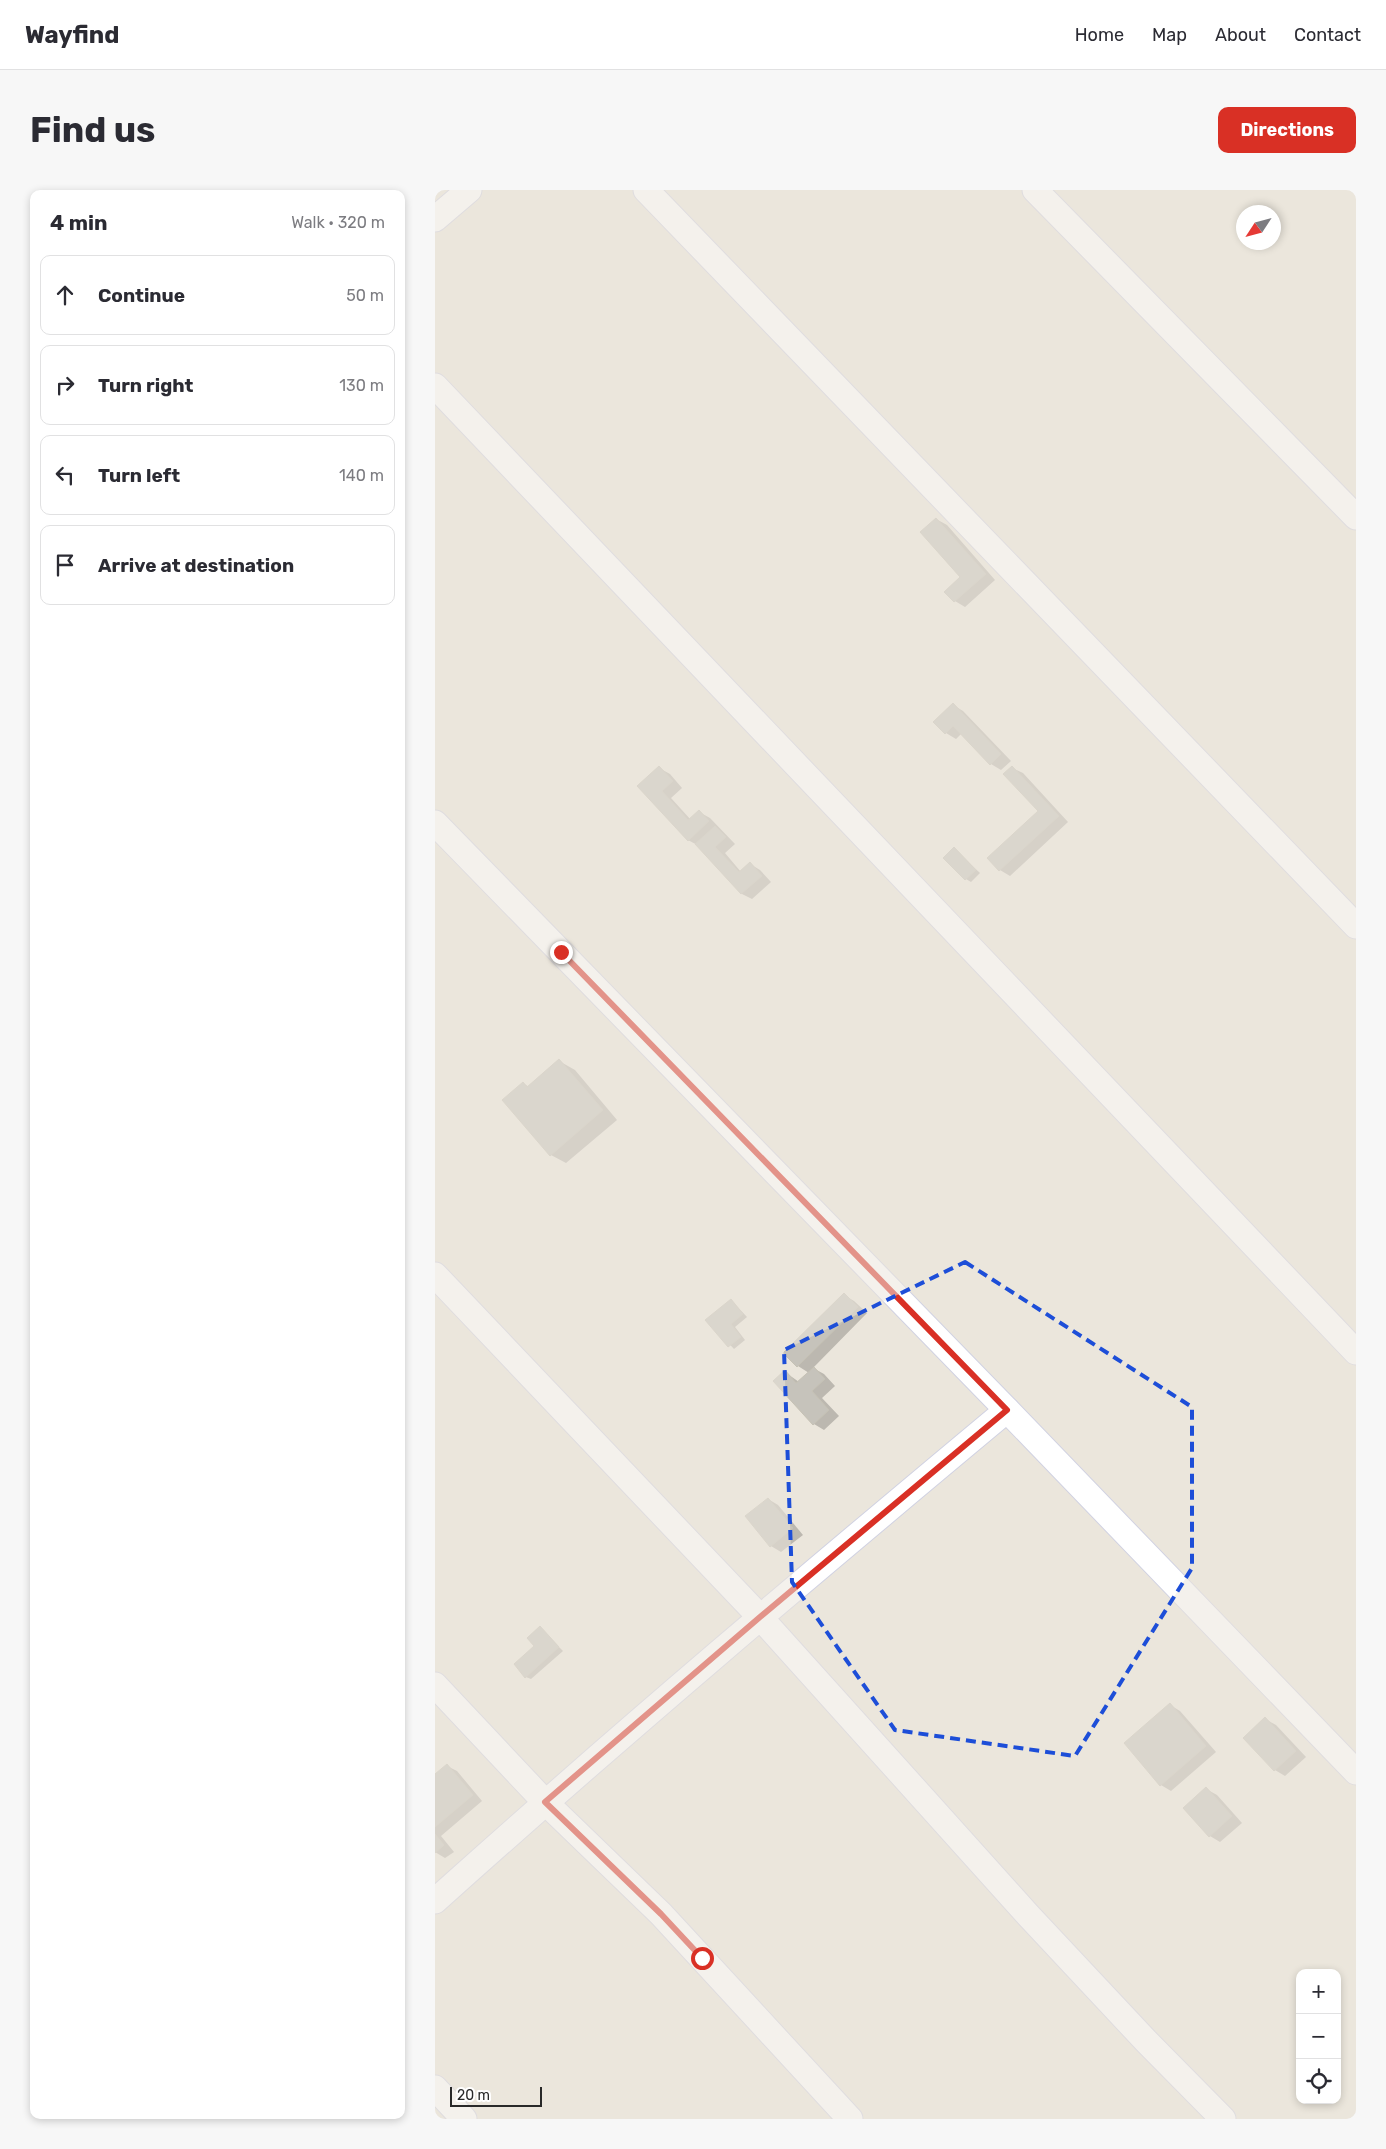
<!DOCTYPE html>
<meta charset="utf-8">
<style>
body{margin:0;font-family:Rubik,sans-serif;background:#f7f7f7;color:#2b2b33}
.controls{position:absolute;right:15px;bottom:15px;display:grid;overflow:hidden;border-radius:10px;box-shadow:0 2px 8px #0003}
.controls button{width:45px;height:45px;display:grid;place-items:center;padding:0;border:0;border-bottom:1px solid #e1e1e2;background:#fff;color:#2b2b33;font:25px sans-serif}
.compass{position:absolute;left:801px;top:15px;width:45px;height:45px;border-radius:50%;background:#fff;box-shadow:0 2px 8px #0003;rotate:234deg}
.scale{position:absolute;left:15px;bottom:12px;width:92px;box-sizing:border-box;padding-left:5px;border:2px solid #292929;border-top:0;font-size:14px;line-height:18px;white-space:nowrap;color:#292929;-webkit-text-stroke:4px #fff;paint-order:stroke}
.stop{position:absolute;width:15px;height:15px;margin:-11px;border:4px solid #d93025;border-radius:50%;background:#fff}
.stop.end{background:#d93025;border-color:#fff;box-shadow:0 1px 5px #0008}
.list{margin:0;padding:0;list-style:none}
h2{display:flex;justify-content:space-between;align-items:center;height:65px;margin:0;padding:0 20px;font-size:21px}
h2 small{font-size:16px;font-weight:400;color:#7c7c81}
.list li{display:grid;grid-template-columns:32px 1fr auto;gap:15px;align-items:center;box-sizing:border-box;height:80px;margin:0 10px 10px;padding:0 10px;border:1px solid #e1e1e2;border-radius:10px}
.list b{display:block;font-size:19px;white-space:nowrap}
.list em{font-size:16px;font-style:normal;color:#7c7c81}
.icon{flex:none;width:28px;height:28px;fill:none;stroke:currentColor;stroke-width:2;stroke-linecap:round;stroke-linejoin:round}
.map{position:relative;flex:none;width:921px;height:1929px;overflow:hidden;border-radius:10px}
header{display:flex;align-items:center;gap:30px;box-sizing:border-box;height:70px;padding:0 25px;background:#fff;border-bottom:1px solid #e1e1e2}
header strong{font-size:24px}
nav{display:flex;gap:28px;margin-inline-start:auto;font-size:18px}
.intro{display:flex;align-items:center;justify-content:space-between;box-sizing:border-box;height:120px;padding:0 30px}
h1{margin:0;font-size:35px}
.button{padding:12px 22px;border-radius:10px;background:#d93025;color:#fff;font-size:18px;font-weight:700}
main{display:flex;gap:30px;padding:0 30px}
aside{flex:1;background:#fff;border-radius:10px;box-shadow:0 2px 8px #0003}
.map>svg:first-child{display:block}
.shadow{fill:#0003}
.building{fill:#c6c3bb;stroke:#c6c2b5}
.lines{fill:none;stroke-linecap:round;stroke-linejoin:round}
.minor-casing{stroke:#d1d2e2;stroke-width:27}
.minor{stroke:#fff;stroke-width:25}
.route{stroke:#d93025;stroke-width:6}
.marked{fill:none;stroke:#1d4ed8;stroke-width:4;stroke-dasharray:10 6;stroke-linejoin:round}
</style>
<header>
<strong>Wayfind</strong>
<nav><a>Home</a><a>Map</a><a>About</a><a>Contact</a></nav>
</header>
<div class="intro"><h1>Find us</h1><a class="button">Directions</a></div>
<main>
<aside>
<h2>4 min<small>Walk · 320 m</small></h2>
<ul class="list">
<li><svg class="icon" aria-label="ahead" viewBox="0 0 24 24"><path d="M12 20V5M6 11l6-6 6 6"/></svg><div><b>Continue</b></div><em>50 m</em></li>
<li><svg class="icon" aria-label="right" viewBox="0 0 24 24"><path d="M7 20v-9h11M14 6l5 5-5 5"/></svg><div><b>Turn right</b></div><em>130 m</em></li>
<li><svg class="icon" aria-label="left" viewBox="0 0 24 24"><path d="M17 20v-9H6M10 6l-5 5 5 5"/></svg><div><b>Turn left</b></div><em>140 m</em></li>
<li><svg class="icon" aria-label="arrive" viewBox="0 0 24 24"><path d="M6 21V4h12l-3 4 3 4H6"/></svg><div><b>Arrive at destination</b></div></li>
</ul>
</aside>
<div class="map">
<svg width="921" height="1929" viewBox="0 0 921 1929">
<rect width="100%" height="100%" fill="#ebe6dc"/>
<g class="shadow">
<polygon points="501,329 512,335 560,390 530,417 520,411 511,402 527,387"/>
<polygon points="518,515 528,521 576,571 566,580 556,574 527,543 521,549 511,543 500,532"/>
<polygon points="224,578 235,584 247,598 236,608 256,630 264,622 275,628 300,654 290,663 306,682 315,674 325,680 336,692 317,709 307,704 264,656 253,650 204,596"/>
<polygon points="577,578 588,583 633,632 575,686 565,680 554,668 604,621"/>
<polygon points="519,659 545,683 536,692 531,689"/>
<polygon points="124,871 140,880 182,930 131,973 116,965 88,893 94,897"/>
<polygon points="409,1105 419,1111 432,1123 378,1178 389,1184 400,1196 387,1208 404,1226 389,1240 379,1234 350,1182 364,1192 374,1183 363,1176"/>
<polygon points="296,1110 312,1127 300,1137 310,1150 299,1159 272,1130"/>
<polygon points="333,1309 343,1315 368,1345 346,1362 336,1356 312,1327"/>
<polygon points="105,1438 128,1461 96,1489 91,1487"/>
<polygon points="735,1515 745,1521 781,1562 736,1601 726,1595"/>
<polygon points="830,1529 841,1535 871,1567 850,1586 840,1580 810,1548"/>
<polygon points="12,1576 22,1581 47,1611 6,1646 19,1662 10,1668 0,1662 0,1586"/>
<polygon points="771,1599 782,1605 807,1633 785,1652 775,1646"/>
</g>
<g class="building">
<polygon points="501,328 551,384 519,412 509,402 525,387 485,342"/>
<polygon points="518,513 566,564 555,575 518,536 510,544 498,532"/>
<polygon points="224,576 238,591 227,601 253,630 264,620 274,631 253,651 202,596"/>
<polygon points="577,576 624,626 564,681 552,668 603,621 568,584"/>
<polygon points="280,636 291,647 280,657 304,682 315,672 327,686 306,704 260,654"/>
<polygon points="519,657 541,680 530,690 508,668"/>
<polygon points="124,869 168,920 115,966 67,910 88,892 92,897"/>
<polygon points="409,1103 423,1117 362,1177 348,1163"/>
<polygon points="296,1109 308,1124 296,1134 306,1147 293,1157 270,1130"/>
<polygon points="379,1177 390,1189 377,1201 394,1220 378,1235 338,1191 350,1180 361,1193"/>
<polygon points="333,1308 358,1338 335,1357 310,1326"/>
<polygon points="105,1436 124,1457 90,1488 79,1474 99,1456 92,1448"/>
<polygon points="735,1513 771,1556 725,1596 689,1553"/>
<polygon points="830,1527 861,1561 839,1581 808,1548"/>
<polygon points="12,1574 38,1605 0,1637 0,1584"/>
<polygon points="771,1597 797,1626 774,1647 748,1618"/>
<polygon points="0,1644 9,1655 0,1663"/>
</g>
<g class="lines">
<g class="minor-casing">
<g id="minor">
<polyline points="211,0 921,736"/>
<polyline points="600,0 921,327"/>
<polyline points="0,29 34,0"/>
<polyline points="0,196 921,1162"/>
<polyline points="0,633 572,1220 921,1582"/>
<polyline points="0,1085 325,1427 593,1725 711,1851 788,1929"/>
<polyline points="0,1495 110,1612 226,1724 415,1929"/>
<path d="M0 1711C187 1543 379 1381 572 1220"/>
<polyline points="0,1898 29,1929"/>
</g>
</g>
<use href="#minor" class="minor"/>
</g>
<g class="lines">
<polyline class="route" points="126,762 572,1220 325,1427 110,1612 226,1724 267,1768"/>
</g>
<path d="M0 0H921V1929H0ZM530 1072 757 1217V1378L640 1566 460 1540 357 1392 349 1160Z" fill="#ebe6dc" fill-opacity=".55" fill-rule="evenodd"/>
<path class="marked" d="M530 1072 757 1217V1378L640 1566 460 1540 357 1392 349 1160Z"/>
</svg>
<div class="controls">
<button>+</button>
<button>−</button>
<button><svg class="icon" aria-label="locate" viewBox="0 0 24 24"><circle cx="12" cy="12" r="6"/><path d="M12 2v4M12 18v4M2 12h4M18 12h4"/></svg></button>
</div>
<svg class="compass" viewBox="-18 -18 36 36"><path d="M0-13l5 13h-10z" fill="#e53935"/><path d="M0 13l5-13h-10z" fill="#7c7c81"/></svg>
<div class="scale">20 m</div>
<div class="stop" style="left:267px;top:1768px"></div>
<div class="stop end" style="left:126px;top:762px"></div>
</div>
</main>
